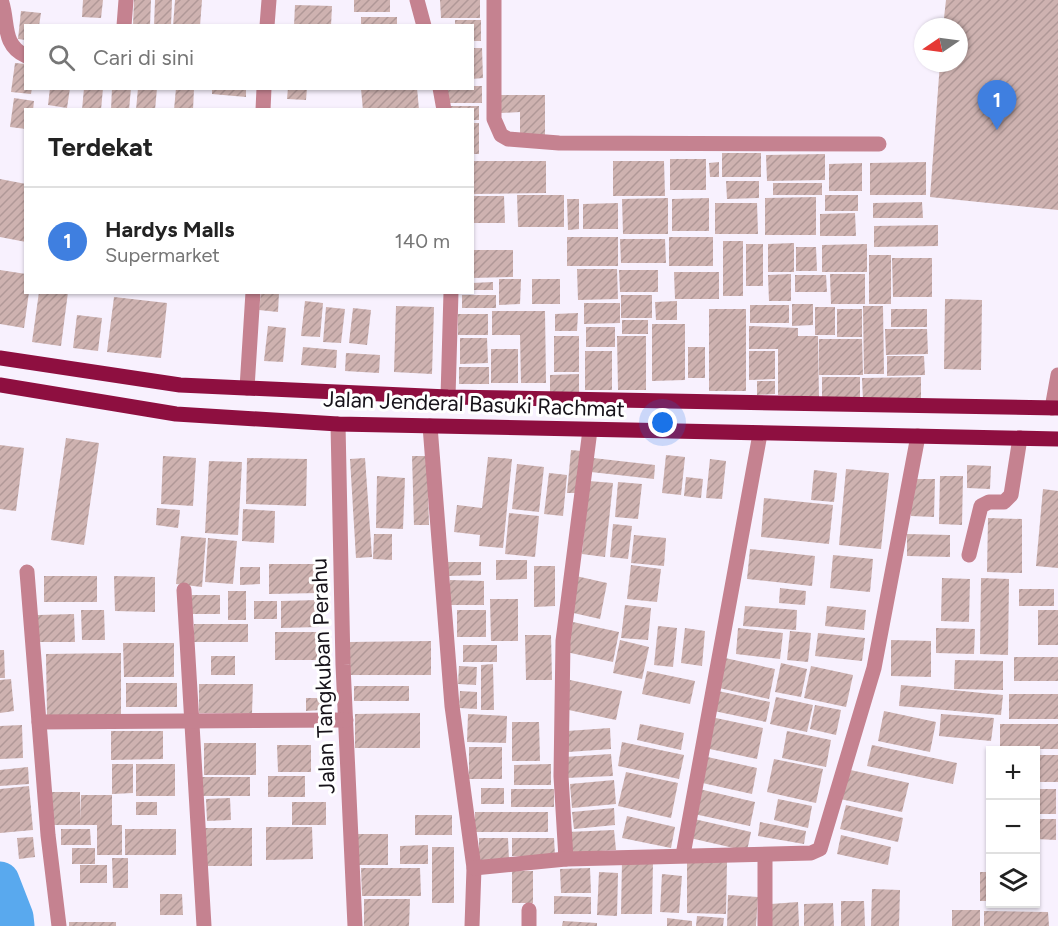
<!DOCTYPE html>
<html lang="id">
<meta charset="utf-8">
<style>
body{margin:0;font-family:Figtree,sans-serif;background:#f6f6f6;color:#222}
.controls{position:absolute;right:18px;bottom:18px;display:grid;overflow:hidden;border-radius:0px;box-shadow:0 2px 4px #0004}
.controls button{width:54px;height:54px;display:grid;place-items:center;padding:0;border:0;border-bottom:2px solid #e0e0e0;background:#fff;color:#222;font:30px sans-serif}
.compass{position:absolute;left:914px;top:18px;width:54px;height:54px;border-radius:50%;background:#fff;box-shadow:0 2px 4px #0004;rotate:257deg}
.you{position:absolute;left:663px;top:423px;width:21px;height:21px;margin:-15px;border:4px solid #fff;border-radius:50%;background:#1a73e8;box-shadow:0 0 0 9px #1a73e833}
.badge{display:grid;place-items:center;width:39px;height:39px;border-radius:50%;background:#ba294d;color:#fff;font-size:20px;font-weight:700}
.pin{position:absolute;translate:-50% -50px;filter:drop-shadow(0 2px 3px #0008)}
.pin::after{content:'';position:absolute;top:32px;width:21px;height:18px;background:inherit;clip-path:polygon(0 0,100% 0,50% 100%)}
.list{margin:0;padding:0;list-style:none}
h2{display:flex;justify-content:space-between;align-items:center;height:78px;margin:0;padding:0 24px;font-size:26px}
h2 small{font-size:20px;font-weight:400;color:#767676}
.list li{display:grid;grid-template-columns:39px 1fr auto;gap:18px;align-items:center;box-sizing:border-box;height:108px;padding:0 24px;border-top:2px solid #e0e0e0}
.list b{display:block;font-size:22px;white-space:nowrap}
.list p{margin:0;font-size:20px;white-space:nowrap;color:#767676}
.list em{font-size:20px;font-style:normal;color:#767676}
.icon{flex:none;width:33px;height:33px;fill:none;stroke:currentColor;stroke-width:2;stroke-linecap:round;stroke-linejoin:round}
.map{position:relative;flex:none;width:1058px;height:926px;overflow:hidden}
.search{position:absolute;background:#fff;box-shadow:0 2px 4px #0004;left:24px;top:24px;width:450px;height:66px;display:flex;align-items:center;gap:15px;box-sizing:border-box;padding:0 21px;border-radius:0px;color:#767676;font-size:22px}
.panel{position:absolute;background:#fff;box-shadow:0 2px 4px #0004;left:24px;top:108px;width:450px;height:186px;border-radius:0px}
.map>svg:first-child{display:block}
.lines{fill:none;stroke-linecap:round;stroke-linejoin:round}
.river{stroke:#59a9ee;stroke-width:39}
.building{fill:url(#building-hatch)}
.minor{stroke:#c58290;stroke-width:15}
.major{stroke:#8e0f40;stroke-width:15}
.labels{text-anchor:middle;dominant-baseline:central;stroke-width:6;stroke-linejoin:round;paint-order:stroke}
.street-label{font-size:22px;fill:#161219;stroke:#fff}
</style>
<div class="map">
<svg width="1058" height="926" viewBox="0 0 1058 926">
<defs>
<pattern id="building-hatch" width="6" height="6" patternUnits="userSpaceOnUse" patternTransform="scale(1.5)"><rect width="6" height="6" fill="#ceb2b0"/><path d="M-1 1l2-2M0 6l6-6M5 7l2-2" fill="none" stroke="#b09897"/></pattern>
</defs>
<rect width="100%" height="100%" fill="#f8f1fe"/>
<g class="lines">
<polyline class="river" points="0,881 14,917 15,926"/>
</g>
<g class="building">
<polygon points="83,0 103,0 101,18 82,17"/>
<polygon points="134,0 151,0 150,26 133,26"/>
<polygon points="155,0 172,0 171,26 154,26"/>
<polygon points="175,0 202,0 200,26 173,26"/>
<rect x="354" y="0" width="36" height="12"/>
<polygon points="440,0 480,0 480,18 441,18"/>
<polygon points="946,0 1058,0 1058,210 930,197 940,63 959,63 959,27 943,27"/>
<polygon points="295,5 332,6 331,26 294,26"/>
<polygon points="21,11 41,13 39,26 26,26 26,40 18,39"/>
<rect x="361" y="17" width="36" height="9"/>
<polygon points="455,20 481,20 481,41 472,41 472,26 455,26"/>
<polygon points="472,48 482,48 483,78 472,79"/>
<polygon points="15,63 26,64 26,88 32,88 31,94 11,92"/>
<polygon points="472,86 482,86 482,103 445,103 445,88 472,88"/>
<polygon points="50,88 70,88 67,108 48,105"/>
<polygon points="84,88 103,88 101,110 82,110"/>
<polygon points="112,88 131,88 129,110 111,110"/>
<polygon points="138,88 157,88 155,110 136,110"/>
<polygon points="176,88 194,88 193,110 174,110"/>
<polygon points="212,88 246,88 246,97 212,94"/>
<polygon points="288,88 307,88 306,100 287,99"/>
<polygon points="417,88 419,110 363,110 361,89"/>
<polygon points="501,95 545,95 545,139 520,139 520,112 501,113"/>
<polygon points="14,98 34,101 33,110 26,110 26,129 10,127"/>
<polygon points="451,106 479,106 479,120 472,120 472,110 451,110"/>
<rect x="472" y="123" width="7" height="31"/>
<rect x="722" y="153" width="39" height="24"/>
<polygon points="825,154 825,180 767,181 766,155"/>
<rect x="670" y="159" width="36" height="31"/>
<polygon points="472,161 546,161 546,193 472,194"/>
<polygon points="613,161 664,161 665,196 613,196"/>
<polygon points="719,162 719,177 710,177 709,163"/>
<polygon points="926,162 926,195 870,195 870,163"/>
<polygon points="862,163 862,191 829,191 829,164"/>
<polygon points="0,179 26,184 26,242 0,237"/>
<polygon points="726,181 759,181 759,198 727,199"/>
<rect x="773" y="183" width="49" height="12"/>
<polygon points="517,195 564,195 564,227 518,227"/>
<rect x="825" y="195" width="33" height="16"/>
<polygon points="472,196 504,196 505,223 472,223"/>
<polygon points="816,197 816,235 765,235 765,198"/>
<polygon points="668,198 668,234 623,234 622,199"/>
<polygon points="709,198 709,231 672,231 672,199"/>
<polygon points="567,199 579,199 579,229 568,230"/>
<polygon points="922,202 923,218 873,218 873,203"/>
<polygon points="618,203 618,229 583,229 583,204"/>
<polygon points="715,203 757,203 758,234 715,234"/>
<polygon points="855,213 856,236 820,236 820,214"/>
<polygon points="938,225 938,246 874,247 874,226"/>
<rect x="567" y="237" width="51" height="29"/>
<rect x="669" y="237" width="44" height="29"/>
<polygon points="620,239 665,239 666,263 621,263"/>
<rect x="723" y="241" width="20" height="55"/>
<polygon points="794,243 794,272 768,272 768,244"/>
<rect x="746" y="244" width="17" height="42"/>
<polygon points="867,244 867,272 822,272 822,245"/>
<polygon points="796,247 816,247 817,271 796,271"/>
<polygon points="472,250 513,250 513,277 472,278"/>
<rect x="869" y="255" width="22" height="49"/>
<polygon points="892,258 932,258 932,297 893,297"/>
<polygon points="577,269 617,269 618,299 578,300"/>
<polygon points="0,270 26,274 26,292 29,292 24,328 0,324"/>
<polygon points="619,270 658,270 658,292 620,292"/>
<polygon points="674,272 719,272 719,299 675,299"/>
<polygon points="791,274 791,301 769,301 768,275"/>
<polygon points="830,274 865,274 865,304 831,304"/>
<polygon points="795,275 826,275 827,292 795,292"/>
<polygon points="499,279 521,279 520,304 499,305"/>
<rect x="532" y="279" width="28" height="25"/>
<polygon points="493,282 493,290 472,290 472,283"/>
<polygon points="39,292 68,292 61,346 32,342"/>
<polygon points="261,292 279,292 278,312 259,310"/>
<rect x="462" y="295" width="34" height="13"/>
<rect x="621" y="295" width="31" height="23"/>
<polygon points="114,297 167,303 161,358 107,352"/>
<polygon points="945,299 982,300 981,370 944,369"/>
<polygon points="305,301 323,303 320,337 301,336"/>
<polygon points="677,301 677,320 656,320 655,302"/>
<polygon points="584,303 620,303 620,323 584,324"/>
<polygon points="792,304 813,304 813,325 792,326"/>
<rect x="750" y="305" width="39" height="18"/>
<polygon points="396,306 434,307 432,374 394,372"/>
<polygon points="863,306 883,306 884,374 864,374"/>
<polygon points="326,307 345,309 341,343 323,342"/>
<rect x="815" y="307" width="20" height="28"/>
<polygon points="353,308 371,310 367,345 349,343"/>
<rect x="709" y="309" width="37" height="82"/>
<rect x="837" y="309" width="25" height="28"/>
<rect x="891" y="309" width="36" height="18"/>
<polygon points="492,311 545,311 546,383 521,383 520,335 492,335"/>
<polygon points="578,313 577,331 555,331 555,314"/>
<rect x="458" y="314" width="30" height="21"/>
<polygon points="77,315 102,318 98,351 73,348"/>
<rect x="622" y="320" width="26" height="14"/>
<polygon points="652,324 685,324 685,380 652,381"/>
<polygon points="268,326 286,328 283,362 264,361"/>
<polygon points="749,326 798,328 798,336 818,336 819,400 799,400 799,396 778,395 778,349 749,349"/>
<rect x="586" y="327" width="29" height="20"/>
<polygon points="885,329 927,329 928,354 886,355"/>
<rect x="554" y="336" width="25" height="36"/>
<polygon points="617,336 646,336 646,390 618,390"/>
<polygon points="460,338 487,338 488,363 460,364"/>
<polygon points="819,339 862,339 863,375 819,375"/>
<polygon points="303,347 337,350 336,368 301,365"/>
<rect x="688" y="347" width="17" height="31"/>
<rect x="491" y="349" width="27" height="34"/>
<rect x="585" y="351" width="27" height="39"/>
<polygon points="749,351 775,351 775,379 749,380"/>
<polygon points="346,353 380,355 379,373 345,371"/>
<polygon points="887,356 924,356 925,375 887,376"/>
<rect x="459" y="367" width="30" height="17"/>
<polygon points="579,374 579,392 550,392 550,375"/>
<rect x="822" y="377" width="38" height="23"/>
<polygon points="921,377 921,401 863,401 862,378"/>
<polygon points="757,381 775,381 775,394 757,395"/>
<polygon points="66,438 99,443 84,545 51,540"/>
<polygon points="0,445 24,448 16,511 0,509"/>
<polygon points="571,450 581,451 577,493 567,493"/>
<polygon points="666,455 685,457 681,495 662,493"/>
<polygon points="163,456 196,458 193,506 161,504"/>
<polygon points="412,456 427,456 429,525 414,525"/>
<polygon points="488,457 512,459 503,548 479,546 480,535 454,532 457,505 482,508"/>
<polygon points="247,458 307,459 306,506 246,504"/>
<polygon points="365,458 372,557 356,558 350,459"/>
<polygon points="593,458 655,465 654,479 591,472"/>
<polygon points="710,459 726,461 722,499 706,498"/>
<polygon points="209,461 242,462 238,535 205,533"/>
<polygon points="517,464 544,467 539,512 512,509"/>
<polygon points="967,465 991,466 990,489 967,488"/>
<polygon points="846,469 889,473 881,549 839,545"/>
<polygon points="814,470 837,473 834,502 811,500"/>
<polygon points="549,473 567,475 563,516 544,514"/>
<polygon points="377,476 405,478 403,529 376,528"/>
<polygon points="940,476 963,476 962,525 939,524"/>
<polygon points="686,477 703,479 701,498 684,496"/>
<polygon points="911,479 935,479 934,517 911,516"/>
<polygon points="589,481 613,483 605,557 582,554"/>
<polygon points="618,482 642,484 638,519 615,517"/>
<polygon points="1043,489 1058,491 1058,568 1036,566"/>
<polygon points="764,498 833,505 829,544 761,537"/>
<polygon points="157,508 180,510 178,528 156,525"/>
<polygon points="243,509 275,511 274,543 242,541"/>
<polygon points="509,513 539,516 535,557 505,554"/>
<polygon points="988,518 1022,519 1022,573 987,572"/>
<polygon points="613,524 632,526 628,559 610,557"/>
<polygon points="374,534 392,534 392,560 373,559"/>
<polygon points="907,534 950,535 950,557 907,556"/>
<polygon points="634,535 666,538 664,566 631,563"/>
<polygon points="181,536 206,538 202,587 176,584"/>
<polygon points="208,538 237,541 233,584 205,582"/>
<polygon points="750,549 815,556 812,586 747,579"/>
<polygon points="833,555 873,559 870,592 830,588"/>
<polygon points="496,560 527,560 527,579 496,580"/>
<polygon points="448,562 481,562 481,575 448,576"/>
<polygon points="269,564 319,564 319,593 269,594"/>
<polygon points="631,565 661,569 657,602 627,599"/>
<polygon points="534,566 555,566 555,606 534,607"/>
<polygon points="240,567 260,567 260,584 240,585"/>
<rect x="44" y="576" width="53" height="26"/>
<polygon points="114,576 155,577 155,612 115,611"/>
<polygon points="576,576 607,583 600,619 569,612"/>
<polygon points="942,578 970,579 969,622 941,621"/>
<polygon points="981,578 1009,579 1008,655 980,654"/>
<polygon points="450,580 484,581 484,605 450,605"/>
<polygon points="780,588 806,591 805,605 779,603"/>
<rect x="1019" y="589" width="35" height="17"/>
<rect x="228" y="591" width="18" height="29"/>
<rect x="192" y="595" width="28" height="19"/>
<polygon points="490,599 518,599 518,641 491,641"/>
<polygon points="319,600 319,627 281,628 281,601"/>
<rect x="254" y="601" width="23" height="18"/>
<polygon points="625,605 651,608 648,640 621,638"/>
<polygon points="745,606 797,610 796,630 743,626"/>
<polygon points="827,606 866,610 864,630 825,626"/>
<polygon points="81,610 104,610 105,640 82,640"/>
<rect x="457" y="610" width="29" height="27"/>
<rect x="1038" y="610" width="20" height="35"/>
<polygon points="74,614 75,642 38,642 38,615"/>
<polygon points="573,622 619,632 613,662 566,652"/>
<rect x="194" y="624" width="54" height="18"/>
<polygon points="658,626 677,628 673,667 654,665"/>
<polygon points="685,628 705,631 702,666 681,663"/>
<polygon points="738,628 783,633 780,659 736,654"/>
<polygon points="936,628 975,629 974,654 936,653"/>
<polygon points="790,631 811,633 808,662 787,660"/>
<rect x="275" y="632" width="42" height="28"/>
<polygon points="818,633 865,638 862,661 815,656"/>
<polygon points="525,635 551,635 552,680 526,680"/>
<polygon points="620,640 649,647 642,679 613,673"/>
<polygon points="891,640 931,641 931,677 891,676"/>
<polygon points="431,641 431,675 349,675 349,642"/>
<polygon points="123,643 174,643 174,677 124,677"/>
<rect x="463" y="645" width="34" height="17"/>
<polygon points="0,650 4,650 5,678 0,678"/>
<polygon points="121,653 121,715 47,716 46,654"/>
<rect x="211" y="656" width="24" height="19"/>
<rect x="1014" y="657" width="44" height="24"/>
<polygon points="725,658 775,669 769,699 719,688"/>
<polygon points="955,660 1003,661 1003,690 954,689"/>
<polygon points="781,663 807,669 801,697 775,692"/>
<polygon points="493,664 494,710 481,710 481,665"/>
<polygon points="459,666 477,667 476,685 458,684"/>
<polygon points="811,666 853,675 846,707 804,698"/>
<polygon points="647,671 695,681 690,704 642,694"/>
<polygon points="11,679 14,711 0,713 0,680"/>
<polygon points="570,680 622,691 616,720 564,709"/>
<rect x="126" y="683" width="51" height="24"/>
<polygon points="199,684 253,684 252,713 199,713"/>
<polygon points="901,685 1003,695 1001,715 899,706"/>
<rect x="354" y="686" width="55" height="15"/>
<polygon points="460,691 477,692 477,709 459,708"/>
<polygon points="718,691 770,702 766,722 714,711"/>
<rect x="1009" y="694" width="49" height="25"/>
<polygon points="776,697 813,705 807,732 770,724"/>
<polygon points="306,698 321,698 321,710 306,711"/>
<polygon points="815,705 841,710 836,735 810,729"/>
<polygon points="884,711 936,722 930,752 878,741"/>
<polygon points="420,713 420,748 355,748 355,714"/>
<polygon points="468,714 507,716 506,743 467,742"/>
<polygon points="941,714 994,718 991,741 939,736"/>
<polygon points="711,717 763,728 757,759 705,748"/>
<polygon points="512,722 539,722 540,761 512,761"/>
<polygon points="640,724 684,733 681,750 637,740"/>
<rect x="1000" y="724" width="58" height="25"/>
<polygon points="22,725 23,758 0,759 0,726"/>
<polygon points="610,728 611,749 568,752 567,731"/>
<polygon points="111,731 163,731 163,759 111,760"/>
<polygon points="787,731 831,740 826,767 782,758"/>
<polygon points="622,742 684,755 679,779 618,766"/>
<rect x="204" y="743" width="52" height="32"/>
<polygon points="277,745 311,745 311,772 278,772"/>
<polygon points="872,745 957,763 953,784 867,766"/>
<rect x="469" y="747" width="33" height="32"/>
<polygon points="611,754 613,776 565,778 564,757"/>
<rect x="1036" y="755" width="22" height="27"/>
<polygon points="703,756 757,768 752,794 698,782"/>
<polygon points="774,759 823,769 816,803 767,792"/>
<polygon points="112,764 133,764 133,793 112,794"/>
<rect x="136" y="764" width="39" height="32"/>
<polygon points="551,764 551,785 514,785 514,765"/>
<polygon points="28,767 29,784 0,786 0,770"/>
<polygon points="846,769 909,783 902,812 840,799"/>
<polygon points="626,772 678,783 671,818 618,806"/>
<rect x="268" y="776" width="37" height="21"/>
<rect x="202" y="777" width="48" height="19"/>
<polygon points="614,780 616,804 572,808 570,784"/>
<polygon points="29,786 33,830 0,833 0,789"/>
<rect x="481" y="788" width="23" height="16"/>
<rect x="511" y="789" width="43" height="18"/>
<polygon points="699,789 755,802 750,826 694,814"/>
<rect x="1036" y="789" width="20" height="25"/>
<polygon points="48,792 80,792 80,820 81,795 112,795 112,825 122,825 122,855 97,855 97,825 49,825"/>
<polygon points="230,798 231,820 207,821 206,799"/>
<polygon points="778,799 812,806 808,828 774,820"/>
<rect x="136" y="802" width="21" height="13"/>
<rect x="292" y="802" width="34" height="23"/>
<polygon points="846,805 903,818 898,842 840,829"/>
<polygon points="614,808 615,825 574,829 572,812"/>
<rect x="475" y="812" width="73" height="20"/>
<rect x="415" y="815" width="37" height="20"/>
<polygon points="627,816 675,827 671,848 622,838"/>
<polygon points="694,819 751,832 747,851 690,838"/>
<polygon points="1036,819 1056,819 1056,840 1036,839"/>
<polygon points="760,822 806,831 804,844 758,836"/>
<polygon points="266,827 312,827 313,859 266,860"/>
<rect x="203" y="828" width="49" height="38"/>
<polygon points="61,829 90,829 91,845 61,845"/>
<rect x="125" y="829" width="51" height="26"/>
<polygon points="614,830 616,850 569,853 567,832"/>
<rect x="353" y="834" width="35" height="31"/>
<polygon points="841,835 891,847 888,865 837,854"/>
<polygon points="33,837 35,857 19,859 17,838"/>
<polygon points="479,838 508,838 509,860 479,860"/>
<polygon points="512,838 554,838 555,856 512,856"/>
<polygon points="428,845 428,864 400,864 400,846"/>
<rect x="432" y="847" width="22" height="56"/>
<rect x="72" y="848" width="23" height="16"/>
<polygon points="112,858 128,858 128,888 113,888"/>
<polygon points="622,861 653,861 652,914 621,914"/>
<polygon points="687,861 727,862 726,914 687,913"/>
<rect x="80" y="865" width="27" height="18"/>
<polygon points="361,868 420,868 421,896 362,896"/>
<polygon points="590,868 591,893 561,893 560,869"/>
<rect x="512" y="871" width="21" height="32"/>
<polygon points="599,872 618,873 617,916 597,915"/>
<rect x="980" y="872" width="10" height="29"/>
<rect x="1036" y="872" width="3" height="29"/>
<polygon points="662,874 682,876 679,913 660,912"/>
<polygon points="872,889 900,890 899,926 871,926"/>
<polygon points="160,894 182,894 183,915 160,915"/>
<polygon points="728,895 758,897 756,926 727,926"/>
<polygon points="554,896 591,897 591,914 554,914"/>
<polygon points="364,899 410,899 409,926 364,926"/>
<polygon points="841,901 864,901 865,926 841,926"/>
<polygon points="798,902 799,926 772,926 771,904"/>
<polygon points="833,903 834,926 804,926 804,904"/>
<rect x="952" y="910" width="28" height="16"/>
<polygon points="984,911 1048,912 1049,926 984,926"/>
<polygon points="697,916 724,918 723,926 696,926"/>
<polygon points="667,918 692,921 692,926 667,926"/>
<polygon points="563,921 597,923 597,926 562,926"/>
<rect x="69" y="922" width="47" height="4"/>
</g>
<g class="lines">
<g class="minor">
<path d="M1 0C9 21 1 45 26 56"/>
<polyline points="417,0 424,26"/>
<polyline points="494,0 494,119 501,135 508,139 559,143 879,144"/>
<polyline points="124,26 126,0"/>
<polyline points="267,26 269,0"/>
<polyline points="440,88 444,110"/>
<polyline points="263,110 264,88"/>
<polyline points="247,388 253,292"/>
<polyline points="448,397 451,292"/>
<polyline points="1052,408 1058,375"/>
<polyline points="338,424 343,665 355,926"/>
<polyline points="430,426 452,706 474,868 472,926"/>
<polyline points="969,555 981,506 989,502 1004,502 1011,495 1020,438"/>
<polyline points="27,572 48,835 59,926"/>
<polyline points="184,590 204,926"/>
<polyline points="39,722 346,720"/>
<polyline points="683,855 760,434"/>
<polyline points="765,855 765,926"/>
<polyline points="566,859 561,776 563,641 590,430"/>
<polyline points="474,868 566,859 811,853 820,849 874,668 918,436"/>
<polyline points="529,926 529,910"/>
</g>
<g class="major">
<polyline points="0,358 180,385 448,397 1058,408"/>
<polyline points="0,385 176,414 338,424 1058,439"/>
</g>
</g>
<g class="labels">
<g class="street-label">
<text transform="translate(474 404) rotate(2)">Jalan Jenderal Basuki Rachmat</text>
<text transform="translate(323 676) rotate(-92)">Jalan Tangkuban Perahu</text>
</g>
</g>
</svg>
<div class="controls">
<button>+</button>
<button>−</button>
<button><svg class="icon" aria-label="layers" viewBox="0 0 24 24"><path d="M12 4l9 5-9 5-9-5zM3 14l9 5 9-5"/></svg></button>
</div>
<svg class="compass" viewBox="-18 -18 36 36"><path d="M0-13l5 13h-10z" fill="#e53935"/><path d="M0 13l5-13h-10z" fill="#767676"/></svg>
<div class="you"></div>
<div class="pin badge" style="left:997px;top:130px;background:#3f7fe0">1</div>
<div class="search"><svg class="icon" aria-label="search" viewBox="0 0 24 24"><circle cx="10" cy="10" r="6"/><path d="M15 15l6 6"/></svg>Cari di sini</div>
<section class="panel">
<h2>Terdekat<small></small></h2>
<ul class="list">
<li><span class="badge" style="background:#3f7fe0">1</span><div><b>Hardys Malls</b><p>Supermarket</p></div><em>140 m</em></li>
</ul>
</section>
</div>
